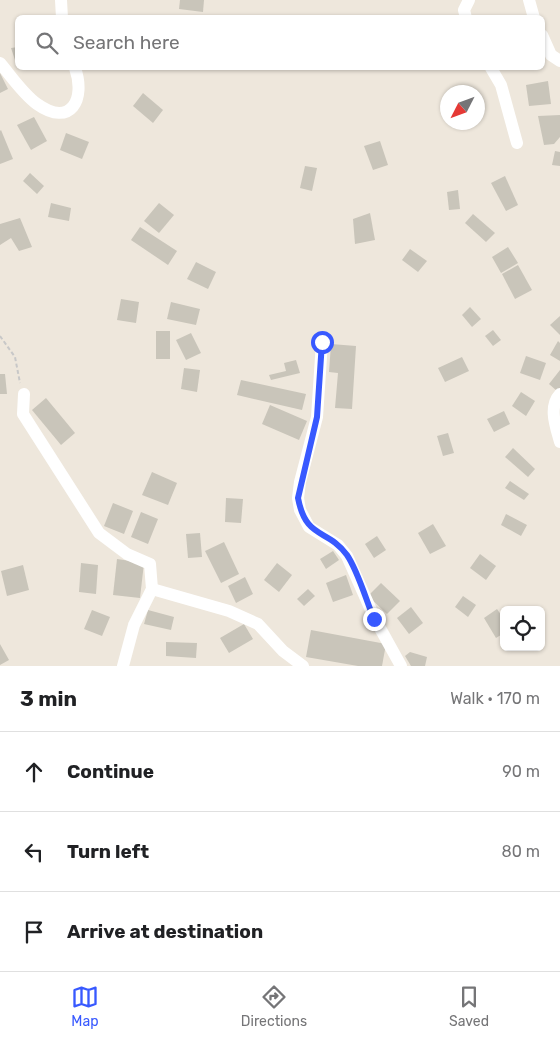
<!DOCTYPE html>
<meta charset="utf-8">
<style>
body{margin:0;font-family:Rubik,sans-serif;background:#f2f2f2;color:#202124}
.controls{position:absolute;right:15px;bottom:15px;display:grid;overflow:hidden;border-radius:8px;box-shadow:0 1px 4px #0004}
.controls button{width:45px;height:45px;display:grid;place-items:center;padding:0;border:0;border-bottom:1px solid #e0e0e0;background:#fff;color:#202124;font:25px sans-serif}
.compass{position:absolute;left:440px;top:85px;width:45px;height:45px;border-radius:50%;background:#fff;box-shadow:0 1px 4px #0004;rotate:228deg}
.stop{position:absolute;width:15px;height:15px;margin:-11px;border:4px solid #3859ff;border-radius:50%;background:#fff}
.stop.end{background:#3859ff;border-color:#fff;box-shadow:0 1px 5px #0008}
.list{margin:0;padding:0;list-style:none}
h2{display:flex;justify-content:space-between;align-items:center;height:65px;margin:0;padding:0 20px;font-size:21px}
h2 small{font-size:16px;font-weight:400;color:#757577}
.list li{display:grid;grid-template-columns:32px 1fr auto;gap:15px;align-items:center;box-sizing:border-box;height:80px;padding:0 20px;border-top:1px solid #e0e0e0}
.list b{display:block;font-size:19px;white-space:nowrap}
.list em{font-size:16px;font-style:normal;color:#757577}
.icon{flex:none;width:28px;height:28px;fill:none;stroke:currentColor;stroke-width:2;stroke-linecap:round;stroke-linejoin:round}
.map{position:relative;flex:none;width:560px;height:666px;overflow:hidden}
.search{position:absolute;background:#fff;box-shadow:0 1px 4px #0004;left:15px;right:15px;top:15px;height:55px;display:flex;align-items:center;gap:12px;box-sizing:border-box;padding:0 18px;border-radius:8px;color:#757577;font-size:19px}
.sheet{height:305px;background:#fff}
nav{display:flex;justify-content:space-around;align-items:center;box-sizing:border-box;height:70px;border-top:1px solid #e0e0e0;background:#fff;font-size:14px;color:#757577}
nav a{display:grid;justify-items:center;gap:2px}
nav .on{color:#3859ff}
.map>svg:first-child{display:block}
.building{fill:#c9c5ba}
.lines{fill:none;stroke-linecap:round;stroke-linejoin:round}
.path{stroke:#c8c8c8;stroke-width:2;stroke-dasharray:4 2.5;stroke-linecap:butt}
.minor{stroke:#fff;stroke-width:12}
.route{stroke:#3859ff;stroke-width:6}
</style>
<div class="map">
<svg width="560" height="666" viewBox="0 0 560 666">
<rect width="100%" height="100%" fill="#eee7dc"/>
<g class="building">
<polygon points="180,0 204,0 203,12 179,9"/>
<polygon points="18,47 18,66 17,66 11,48"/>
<polygon points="0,73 8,89 0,93"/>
<polygon points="548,81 551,104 529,106 526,85"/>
<polygon points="143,93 163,110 153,123 133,106"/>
<polygon points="560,115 560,137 554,144 544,145 538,116"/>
<polygon points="34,117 47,141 31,150 17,125"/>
<polygon points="1,130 13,159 0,164 0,131"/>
<polygon points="66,133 89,142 82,159 60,150"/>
<polygon points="380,141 388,165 373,170 364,146"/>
<polygon points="555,151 560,152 560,166 552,165"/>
<polygon points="305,166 317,168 312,191 300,188"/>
<polygon points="30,173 44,186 37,194 23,181"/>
<polygon points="505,176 518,205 506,211 491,183"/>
<polygon points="458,190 460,209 449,210 447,192"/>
<polygon points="51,203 71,208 69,221 48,217"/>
<polygon points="159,203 174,215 159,233 144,221"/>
<polygon points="370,213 375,240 355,244 353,219"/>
<polygon points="473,214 495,233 486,242 465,223"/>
<polygon points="20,218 32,247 19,251 11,238 0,245 0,224"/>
<polygon points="140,227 177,251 168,265 131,240"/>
<polygon points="508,247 518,263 501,273 492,257"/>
<polygon points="410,249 427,261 418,272 402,260"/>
<polygon points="196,262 216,272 208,289 187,279"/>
<polygon points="518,265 532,290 515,299 502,274"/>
<polygon points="121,299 139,302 136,323 117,320"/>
<polygon points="171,302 200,309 196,325 167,319"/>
<polygon points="470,307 481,319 472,327 462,315"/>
<polygon points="560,316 560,335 550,325"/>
<polygon points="493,330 501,340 493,346 485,336"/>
<rect x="156" y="331" width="14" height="28"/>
<polygon points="191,333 201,353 186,360 176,340"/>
<polygon points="558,341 560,343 560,361 550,355"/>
<polygon points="331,344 356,346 352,409 335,408 338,373 329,372"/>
<polygon points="526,356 546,363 540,380 520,373"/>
<polygon points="462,357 469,371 445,382 438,368"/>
<polygon points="296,360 300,373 271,380 269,375 286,371 284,363"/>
<polygon points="184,368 200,370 197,392 181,389"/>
<polygon points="560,370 560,388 557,391 549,384"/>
<polygon points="0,374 5,374 7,394 0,394"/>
<polygon points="241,380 306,394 302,410 237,395"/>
<polygon points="521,392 535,401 526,416 512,406"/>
<polygon points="46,398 75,433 61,445 32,410"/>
<polygon points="270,405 307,421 299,440 262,424"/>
<polygon points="504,411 510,424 494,432 487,419"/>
<polygon points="448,433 454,453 443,456 437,436"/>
<polygon points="513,448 535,469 528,477 505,457"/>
<polygon points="152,472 177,483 168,505 142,495"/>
<polygon points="510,481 529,494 524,500 505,488"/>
<polygon points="226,498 243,499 241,523 225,522"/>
<polygon points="113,503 133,511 124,534 104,526"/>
<polygon points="141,512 158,519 148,544 131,537"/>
<polygon points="506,514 527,525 521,536 501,525"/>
<polygon points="433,524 446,546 430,554 418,533"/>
<polygon points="200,533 202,557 188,558 186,534"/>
<polygon points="377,536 386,550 374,558 365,544"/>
<polygon points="224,542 239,574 221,583 205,551"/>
<polygon points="333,551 339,560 326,569 320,559"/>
<polygon points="480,554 496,566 486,580 470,568"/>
<polygon points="117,559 144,563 140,598 113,595"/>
<polygon points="81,563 98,565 96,594 79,592"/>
<polygon points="277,563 292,575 279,592 264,580"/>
<polygon points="23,565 29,590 7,596 1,571"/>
<polygon points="346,575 353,595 333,602 326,583"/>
<polygon points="245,577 253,594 236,603 228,586"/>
<polygon points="381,583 400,601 387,614 368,596"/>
<polygon points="308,589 315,596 304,606 297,599"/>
<polygon points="463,596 476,605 468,617 455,607"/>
<polygon points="411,607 423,623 409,634 397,618"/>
<polygon points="497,609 504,619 504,633 496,638 484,618"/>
<polygon points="92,610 110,617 102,636 84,629"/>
<polygon points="148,610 174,617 171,630 144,624"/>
<polygon points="244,624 253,639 229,653 220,638"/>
<polygon points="311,630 386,644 382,666 358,666 306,657"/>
<polygon points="166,642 197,643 196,658 166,656"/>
<polygon points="0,644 9,660 0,665"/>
<polygon points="410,652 427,657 425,666 411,666 405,656"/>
</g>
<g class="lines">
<polyline class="path" points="0,336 15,357 20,383"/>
<g class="minor">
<polyline points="61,0 62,18"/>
<polyline points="529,0 534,18"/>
<polyline points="466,18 464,10 469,0"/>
<polyline points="542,35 551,55 560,61"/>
<path d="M0 63C11 76 23 94 37 104 71 128 86 99 75 68"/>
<polyline points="491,68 501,85 517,143"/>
<polyline points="322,342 317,417 300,482 298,498 300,510 309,527 338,545 347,556 375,619 401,666"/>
<polyline points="24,394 23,414 99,533 127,554 150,564 152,589 134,625 123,666"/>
<path d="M560 394C548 407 556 427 560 442"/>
<polyline points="152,589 229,611 258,624 283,651 303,666"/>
</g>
</g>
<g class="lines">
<path class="route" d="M322 342 317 417 298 498C306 540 327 528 347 555 358 571 366 600 374 619"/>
</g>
</svg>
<div class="controls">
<button><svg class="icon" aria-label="locate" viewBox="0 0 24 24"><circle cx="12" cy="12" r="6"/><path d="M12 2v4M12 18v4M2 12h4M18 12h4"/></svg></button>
</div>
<svg class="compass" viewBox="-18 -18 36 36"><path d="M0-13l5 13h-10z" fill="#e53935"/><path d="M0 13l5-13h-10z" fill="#757577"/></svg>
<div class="stop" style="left:322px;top:342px"></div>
<div class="stop end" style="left:374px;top:619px"></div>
<div class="search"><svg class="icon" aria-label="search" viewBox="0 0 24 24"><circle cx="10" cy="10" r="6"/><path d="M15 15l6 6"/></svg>Search here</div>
</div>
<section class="sheet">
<h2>3 min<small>Walk · 170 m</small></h2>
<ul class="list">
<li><svg class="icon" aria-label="ahead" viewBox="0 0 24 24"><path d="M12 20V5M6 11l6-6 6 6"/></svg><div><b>Continue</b></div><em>90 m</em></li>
<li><svg class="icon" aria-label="left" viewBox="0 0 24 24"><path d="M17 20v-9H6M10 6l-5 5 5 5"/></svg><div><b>Turn left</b></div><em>80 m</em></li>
<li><svg class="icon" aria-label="arrive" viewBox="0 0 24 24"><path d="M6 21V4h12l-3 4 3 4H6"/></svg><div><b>Arrive at destination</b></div></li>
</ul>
</section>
<nav>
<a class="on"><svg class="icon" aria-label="map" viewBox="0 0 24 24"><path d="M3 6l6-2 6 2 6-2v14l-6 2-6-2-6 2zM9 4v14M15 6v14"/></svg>Map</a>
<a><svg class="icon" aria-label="directions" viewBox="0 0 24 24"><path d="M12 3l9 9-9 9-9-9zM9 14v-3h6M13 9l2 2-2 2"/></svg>Directions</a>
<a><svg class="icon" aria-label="saved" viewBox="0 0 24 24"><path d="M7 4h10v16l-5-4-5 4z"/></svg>Saved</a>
</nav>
